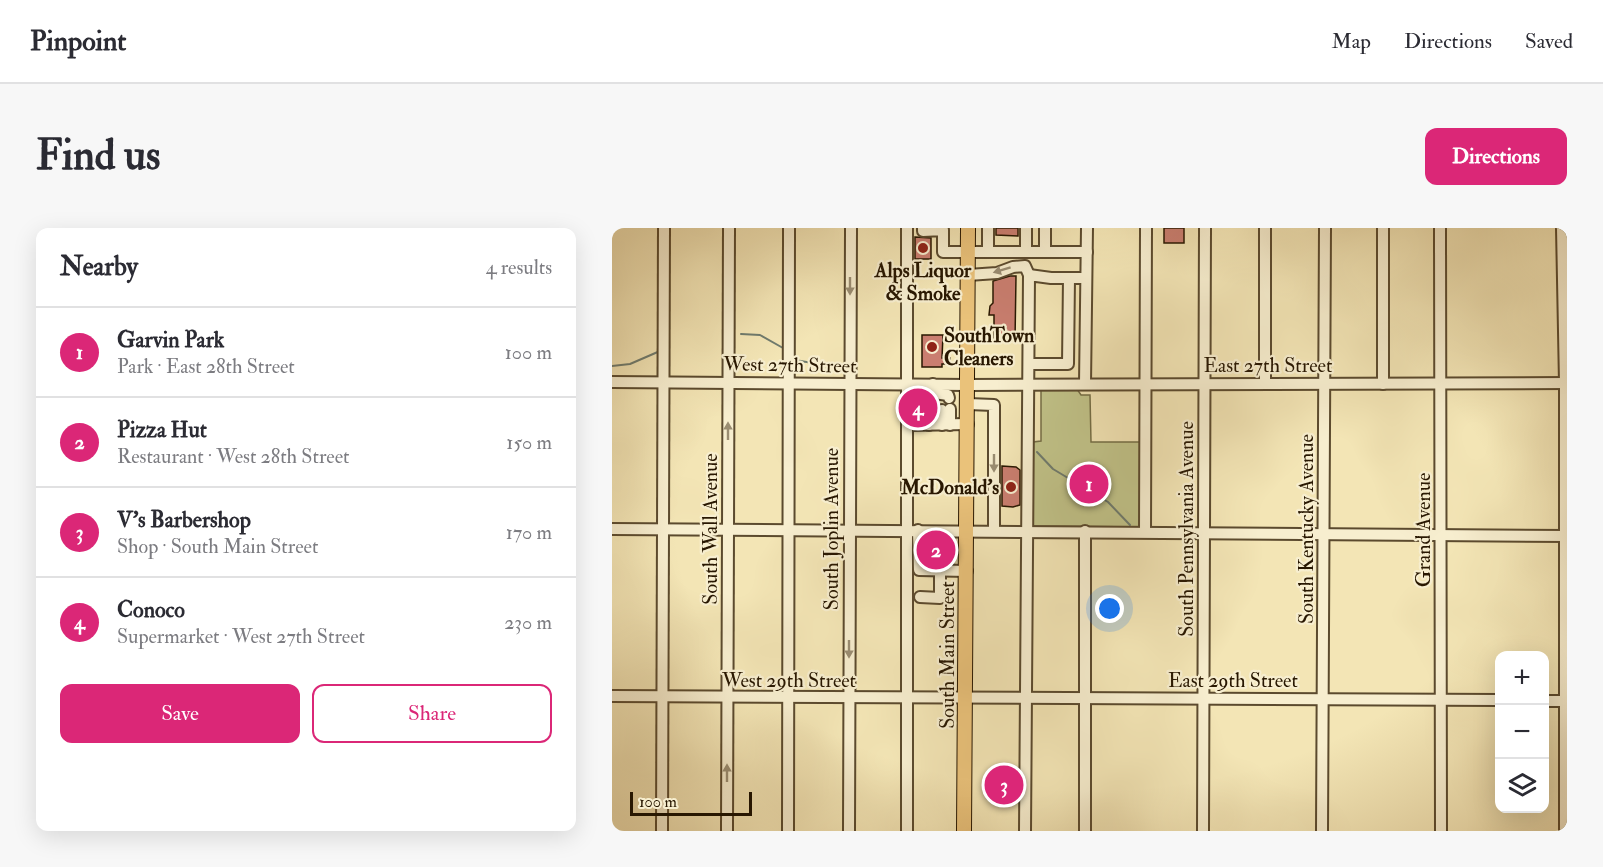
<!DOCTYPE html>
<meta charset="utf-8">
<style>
body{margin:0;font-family:"IM FELL Double Pica",serif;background:#f7f7f7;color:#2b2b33}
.controls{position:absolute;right:18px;bottom:18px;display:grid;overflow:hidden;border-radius:12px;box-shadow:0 6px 24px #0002}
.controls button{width:54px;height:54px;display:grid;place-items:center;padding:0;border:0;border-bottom:2px solid #e1e1e2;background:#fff;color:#2b2b33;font:30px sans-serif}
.scale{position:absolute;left:18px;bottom:15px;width:122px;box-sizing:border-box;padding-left:6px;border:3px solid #281701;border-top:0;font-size:16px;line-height:21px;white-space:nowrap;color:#281701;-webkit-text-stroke:4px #f7eecf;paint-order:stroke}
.you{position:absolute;left:498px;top:381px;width:21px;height:21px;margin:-15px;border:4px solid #fff;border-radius:50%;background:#1a73e8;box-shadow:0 0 0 9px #1a73e833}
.badge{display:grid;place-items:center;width:39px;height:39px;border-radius:50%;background:#db2777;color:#fff;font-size:20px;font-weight:700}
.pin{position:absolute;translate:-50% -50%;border:3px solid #fff;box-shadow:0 2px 6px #0006}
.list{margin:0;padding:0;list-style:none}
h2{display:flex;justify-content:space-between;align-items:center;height:78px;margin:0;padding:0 24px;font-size:26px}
h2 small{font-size:20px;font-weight:400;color:#7c7c81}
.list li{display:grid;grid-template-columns:39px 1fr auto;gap:18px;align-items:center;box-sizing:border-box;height:90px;padding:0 24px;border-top:2px solid #e1e1e2}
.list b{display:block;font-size:22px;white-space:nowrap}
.list p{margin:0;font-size:20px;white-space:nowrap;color:#7c7c81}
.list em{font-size:20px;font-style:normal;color:#7c7c81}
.actions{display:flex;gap:12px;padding:18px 24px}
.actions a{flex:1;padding:14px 0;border:2px solid #db2777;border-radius:12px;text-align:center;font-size:21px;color:#db2777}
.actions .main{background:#db2777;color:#fff}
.icon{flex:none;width:33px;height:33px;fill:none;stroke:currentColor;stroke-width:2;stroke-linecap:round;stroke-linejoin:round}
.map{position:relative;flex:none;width:955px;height:603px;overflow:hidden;border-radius:12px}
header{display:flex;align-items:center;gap:36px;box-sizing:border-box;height:84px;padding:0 30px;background:#fff;border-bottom:2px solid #e1e1e2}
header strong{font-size:28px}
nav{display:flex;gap:33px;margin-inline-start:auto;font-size:21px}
.intro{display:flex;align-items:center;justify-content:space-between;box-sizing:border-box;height:144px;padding:0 36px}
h1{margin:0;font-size:42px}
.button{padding:15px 27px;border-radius:12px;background:#db2777;color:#fff;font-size:21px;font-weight:700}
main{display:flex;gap:36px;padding:0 36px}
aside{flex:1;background:#fff;border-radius:12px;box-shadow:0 6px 24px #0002}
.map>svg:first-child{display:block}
.green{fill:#c1c389;stroke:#746d45;stroke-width:1.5}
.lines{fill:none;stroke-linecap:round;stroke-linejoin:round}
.stream{stroke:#6f7b6e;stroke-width:2}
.building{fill:#ca7e70;stroke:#281701;stroke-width:1.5}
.minor-tunnel{stroke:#cabc91;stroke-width:10;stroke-dasharray:10 5;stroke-linecap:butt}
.minor-casing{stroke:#5b4a2e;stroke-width:14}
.major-casing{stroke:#281701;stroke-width:16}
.minor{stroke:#f7eecf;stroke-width:10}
.major{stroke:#eac27a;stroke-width:14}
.oneway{fill:#9a8d72}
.poi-dot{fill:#8f2418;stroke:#f7eecf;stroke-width:2}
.labels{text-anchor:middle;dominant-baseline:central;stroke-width:4.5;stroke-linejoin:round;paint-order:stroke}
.poi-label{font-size:20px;font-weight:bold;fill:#281701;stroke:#f7eecf}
.street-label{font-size:20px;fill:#281701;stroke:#f7eecf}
</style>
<header>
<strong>Pinpoint</strong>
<nav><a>Map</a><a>Directions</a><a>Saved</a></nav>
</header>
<div class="intro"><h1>Find us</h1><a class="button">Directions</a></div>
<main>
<aside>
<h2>Nearby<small>4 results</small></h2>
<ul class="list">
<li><span class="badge">1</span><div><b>Garvin Park</b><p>Park · East 28th Street</p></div><em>100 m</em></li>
<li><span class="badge">2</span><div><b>Pizza Hut</b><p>Restaurant · West 28th Street</p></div><em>150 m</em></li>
<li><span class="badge">3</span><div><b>V's Barbershop</b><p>Shop · South Main Street</p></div><em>170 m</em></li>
<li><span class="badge">4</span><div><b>Conoco</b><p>Supermarket · West 27th Street</p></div><em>230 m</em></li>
</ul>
<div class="actions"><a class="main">Save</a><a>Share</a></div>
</aside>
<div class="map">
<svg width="955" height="603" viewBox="0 0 955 603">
<rect width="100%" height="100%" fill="#f3e5b5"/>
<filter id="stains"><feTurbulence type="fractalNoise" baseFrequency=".00333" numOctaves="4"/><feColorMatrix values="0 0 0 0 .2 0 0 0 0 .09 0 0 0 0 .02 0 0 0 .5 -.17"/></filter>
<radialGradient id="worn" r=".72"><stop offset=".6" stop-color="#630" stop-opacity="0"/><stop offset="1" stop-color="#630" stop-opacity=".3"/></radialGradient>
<polygon class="green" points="429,160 465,161 469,167 478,167 479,214 533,214 532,299 421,298 421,214 429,213"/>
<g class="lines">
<g class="stream">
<polyline points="129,106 148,107 171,120"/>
<path d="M182 131C194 136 207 133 217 140"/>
<polyline points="0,138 18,136 48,123"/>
<polyline points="425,224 441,241 496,274 518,297"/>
</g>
</g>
<g class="building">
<polygon points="384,0 406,0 406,8 384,7"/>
<rect x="552" y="0" width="20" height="15"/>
<polygon points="303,9 319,10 319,31 303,31"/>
<polygon points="398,48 404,48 403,113 385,113 382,110 382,87 377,87 378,78 381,75 381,53"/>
<polygon points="310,107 331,107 330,130 338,130 338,136 330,136 330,139 310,139"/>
<polygon points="303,168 312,168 309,189 303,189"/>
<polygon points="390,238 404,239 408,242 408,277 401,279 390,278"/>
<polygon points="314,315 336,315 336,329 330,329 330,333 314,333"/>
<rect x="377" y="552" width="29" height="13"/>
</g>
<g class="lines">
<polyline class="minor-tunnel" points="322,170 322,182"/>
<g class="minor-casing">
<g id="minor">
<polyline points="295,0 295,603"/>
<polyline points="311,0 311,3 331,2 331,24 475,24"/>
<polyline points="376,0 376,24"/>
<polyline points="414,0 414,24"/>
<polyline points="433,0 433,24"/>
<polyline points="828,0 829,603"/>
<polyline points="950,0 953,155 953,603"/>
<polyline points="356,47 385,45 401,39 413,38 417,47"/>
<polyline points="417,136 456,136 457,50"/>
<polyline points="0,154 356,157 955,155"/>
<polyline points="653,155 653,0"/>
<polyline points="321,156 322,165 336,167 337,170"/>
<polyline points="473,156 475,0"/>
<polyline points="771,156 771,0"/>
<polyline points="356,176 382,177 382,303"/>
<polyline points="317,182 317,197"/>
<polyline points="330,182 330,197"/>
<polyline points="296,197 356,196"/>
<polyline points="338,197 338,181"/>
<polyline points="0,301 955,308"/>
<polyline points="306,302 307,342 355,343"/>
<polyline points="533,304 534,0"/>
<polyline points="308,369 328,370 328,343"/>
<polyline points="0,468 888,472"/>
<polyline points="933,473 955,473"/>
<polyline points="50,603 52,0"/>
<polyline points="115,603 117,0"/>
<polyline points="176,603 177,0"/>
<polyline points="237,603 239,0"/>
<polyline points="413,603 417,47 439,50 474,50"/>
<polyline points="473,603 473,303"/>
<polyline points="591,603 593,0"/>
<polyline points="710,603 713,0"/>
</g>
</g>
<g class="major-casing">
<polyline id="major" points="352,603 356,0"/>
</g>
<use href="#minor" class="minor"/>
<use href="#major" class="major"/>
</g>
<defs><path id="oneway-solid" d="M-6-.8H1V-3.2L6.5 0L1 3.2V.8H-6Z" transform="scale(1.5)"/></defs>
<g class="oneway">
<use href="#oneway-solid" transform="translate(390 42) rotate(163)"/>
<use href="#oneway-solid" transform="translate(238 58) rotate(90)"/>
<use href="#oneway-solid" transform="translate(116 203) rotate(-90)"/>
<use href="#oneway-solid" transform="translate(382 235) rotate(90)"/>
<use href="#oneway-solid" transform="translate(237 421) rotate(90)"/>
<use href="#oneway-solid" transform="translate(115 545) rotate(-90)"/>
</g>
<g class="poi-dot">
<circle cx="311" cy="20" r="6"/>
<circle cx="320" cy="119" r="6"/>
<circle cx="399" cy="259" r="6"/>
</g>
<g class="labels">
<g class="poi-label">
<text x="311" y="42">Alps Liquor<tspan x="311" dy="23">&amp; Smoke</tspan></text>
<text x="332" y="107" text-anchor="start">SouthTown<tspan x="332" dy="23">Cleaners</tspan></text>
<text x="387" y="259" text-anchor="end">McDonald's</text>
</g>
<g class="street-label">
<text transform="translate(178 137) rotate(1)">West 27th Street</text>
<text x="656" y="137">East 27th Street</text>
<text transform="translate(98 301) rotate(-90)">South Wall Avenue</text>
<text transform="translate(219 301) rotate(-90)">South Joplin Avenue</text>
<text transform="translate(574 301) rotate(-90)">South Pennsylvania Avenue</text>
<text transform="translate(694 301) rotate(-90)">South Kentucky Avenue</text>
<text transform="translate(811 302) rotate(-90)">Grand Avenue</text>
<text transform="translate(335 427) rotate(-90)">South Main Street</text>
<text x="177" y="452">West 29th Street</text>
<text x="621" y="452">East 29th Street</text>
</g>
</g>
<rect width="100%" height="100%" filter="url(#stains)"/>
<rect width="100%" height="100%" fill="url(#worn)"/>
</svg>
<div class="controls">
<button>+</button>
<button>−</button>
<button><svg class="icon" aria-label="layers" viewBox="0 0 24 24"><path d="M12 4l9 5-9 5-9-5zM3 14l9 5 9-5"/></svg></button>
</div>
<div class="scale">100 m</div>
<div class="you"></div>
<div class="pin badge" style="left:477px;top:256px">1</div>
<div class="pin badge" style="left:324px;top:322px">2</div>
<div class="pin badge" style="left:392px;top:557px">3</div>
<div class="pin badge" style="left:306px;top:180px">4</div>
</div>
</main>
